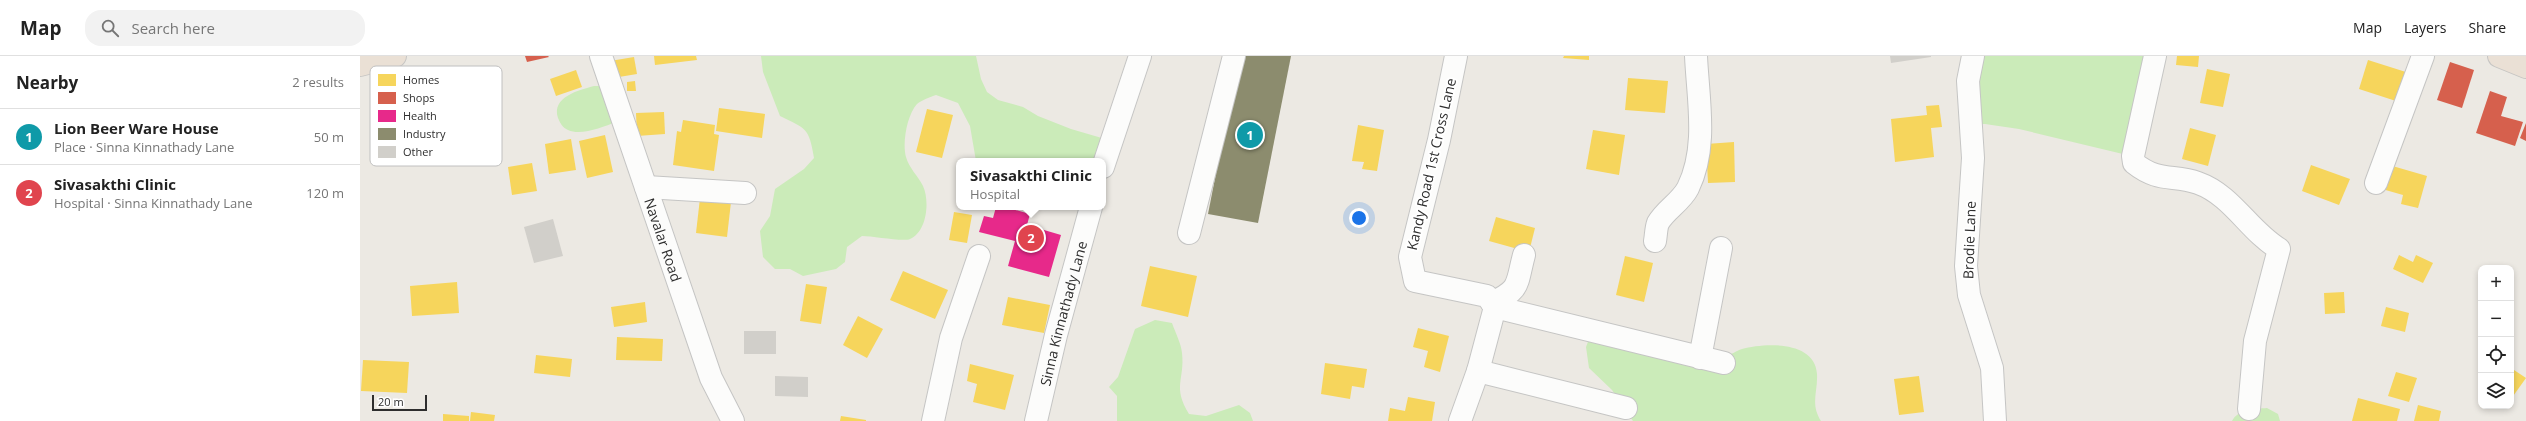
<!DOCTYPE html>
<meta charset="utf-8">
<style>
body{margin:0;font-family:"Open Sans",sans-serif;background:#f2f2f2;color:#222}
.controls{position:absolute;right:12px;bottom:12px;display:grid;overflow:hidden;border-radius:8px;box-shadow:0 2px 6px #0003}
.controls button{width:36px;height:36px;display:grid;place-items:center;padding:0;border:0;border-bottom:1px solid #e0e0e0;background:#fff;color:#222;font:20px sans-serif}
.scale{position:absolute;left:12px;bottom:10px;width:55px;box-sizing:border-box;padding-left:4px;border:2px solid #2e2e2e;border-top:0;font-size:11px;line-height:14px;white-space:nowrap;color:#2e2e2e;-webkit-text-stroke:3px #fff;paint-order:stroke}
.you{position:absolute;left:999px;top:162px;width:14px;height:14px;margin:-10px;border:3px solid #fff;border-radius:50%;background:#1a73e8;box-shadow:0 0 0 6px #1a73e833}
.badge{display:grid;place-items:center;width:26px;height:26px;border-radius:50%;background:#b45309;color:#fff;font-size:13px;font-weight:700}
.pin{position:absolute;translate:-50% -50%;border:2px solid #fff;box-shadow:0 1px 4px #0006}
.popup{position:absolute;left:596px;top:102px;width:150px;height:52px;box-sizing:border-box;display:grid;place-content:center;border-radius:8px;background:#fff;filter:drop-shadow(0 1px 3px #0005);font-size:13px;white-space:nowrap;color:#767676}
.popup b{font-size:15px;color:#222}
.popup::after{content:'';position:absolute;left:50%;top:100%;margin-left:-8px;border:8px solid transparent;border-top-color:#fff}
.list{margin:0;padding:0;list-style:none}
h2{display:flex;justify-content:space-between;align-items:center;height:52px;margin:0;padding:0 16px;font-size:17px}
h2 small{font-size:13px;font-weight:400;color:#767676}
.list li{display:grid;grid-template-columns:26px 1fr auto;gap:12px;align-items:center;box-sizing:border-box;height:56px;padding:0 16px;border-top:1px solid #e0e0e0}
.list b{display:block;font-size:15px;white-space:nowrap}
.list p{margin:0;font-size:13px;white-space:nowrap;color:#767676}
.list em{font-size:13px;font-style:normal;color:#767676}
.icon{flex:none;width:22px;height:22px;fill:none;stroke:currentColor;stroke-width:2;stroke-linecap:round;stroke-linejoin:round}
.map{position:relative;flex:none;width:2166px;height:365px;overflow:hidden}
header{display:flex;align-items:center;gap:24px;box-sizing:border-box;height:56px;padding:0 20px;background:#fff;border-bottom:1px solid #e0e0e0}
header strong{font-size:19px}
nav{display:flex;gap:22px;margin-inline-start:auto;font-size:14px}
.search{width:280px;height:36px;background:#f2f2f2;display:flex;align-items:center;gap:10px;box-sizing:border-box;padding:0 14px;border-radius:16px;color:#767676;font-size:15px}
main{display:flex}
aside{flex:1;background:#fff}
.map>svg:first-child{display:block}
.green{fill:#cbebb9}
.homes{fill:#f6d55c}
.shops{fill:#d6604d}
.health{fill:#e7298a}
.industry{fill:#8c8c6e}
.building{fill:#d1cfca}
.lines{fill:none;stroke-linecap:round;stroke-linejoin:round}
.minor-casing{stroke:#c5c5c4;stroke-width:24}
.highway-casing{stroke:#c6c5c3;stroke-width:24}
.minor{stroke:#fcfcfb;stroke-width:22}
.highway{stroke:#eae0d5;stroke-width:22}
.labels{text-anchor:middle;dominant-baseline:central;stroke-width:4;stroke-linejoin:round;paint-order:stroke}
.street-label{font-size:14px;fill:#2e2e2e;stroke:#fff}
.key{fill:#fff;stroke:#c0c0c0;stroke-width:1}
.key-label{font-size:11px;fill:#2e2e2e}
</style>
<header>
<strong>Map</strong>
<div class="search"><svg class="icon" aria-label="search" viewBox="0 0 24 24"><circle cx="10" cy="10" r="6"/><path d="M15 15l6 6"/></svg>Search here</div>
<nav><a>Map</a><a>Layers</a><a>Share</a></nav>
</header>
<main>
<aside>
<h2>Nearby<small>2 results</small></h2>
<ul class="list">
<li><span class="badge" style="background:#0f9aa8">1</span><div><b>Lion Beer Ware House</b><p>Place · Sinna Kinnathady Lane</p></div><em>50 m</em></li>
<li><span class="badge" style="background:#e0444e">2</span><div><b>Sivasakthi Clinic</b><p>Hospital · Sinna Kinnathady Lane</p></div><em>120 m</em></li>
</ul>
</aside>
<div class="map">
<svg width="2166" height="365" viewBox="0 0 2166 365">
<rect width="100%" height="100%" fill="#ece9e3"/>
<g class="green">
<path d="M401 0H616L621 23 627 36 638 44 663 51 678 60 711 73 752 85 743 105H616L610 70 598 47 576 39C570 41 562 44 557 48 547 59 542 87 546 101 549 112 558 120 563 130 570 145 567 176 550 183 543 186 513 180 502 180L487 191 485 206 476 213 443 220 430 213H415L403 201 400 175 410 160 415 133 444 113 454 102C449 71 446 73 420 60L403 16Z"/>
<polygon points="1613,0 1795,0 1767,99 1659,73 1625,68 1611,68"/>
<path d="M234 30H243L256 66C243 71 221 80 208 74 203 72 200 67 198 62 191 41 219 34 234 30Z"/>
<path d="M795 264 812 267C815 276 821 287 822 297 825 324 812 330 829 358L846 360 879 349 890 357 893 365H757V340L749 331 758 321 775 273Z"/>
<path d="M1234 270 1365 300C1371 299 1376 295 1382 293 1404 287 1455 284 1457 318 1458 336 1450 348 1461 365H1273L1252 334 1229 312 1226 291Z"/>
<path d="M1907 352 1918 358 1920 365H1872C1878 353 1895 353 1907 352Z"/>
</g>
<g class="homes">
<polygon points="294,0 336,0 337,4 295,9"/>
<polygon points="1204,0 1229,0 1229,4 1203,2"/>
<polygon points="1817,0 1839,0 1838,11 1816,9"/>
<polygon points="274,1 277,18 253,22 250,5"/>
<polygon points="2008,4 2049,17 2039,46 1999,33"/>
<polygon points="107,11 113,34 85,41 80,18"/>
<polygon points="1847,13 1870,18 1863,51 1840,47"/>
<polygon points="216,14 222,31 196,40 190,23"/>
<polygon points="1268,22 1308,25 1305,57 1265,54"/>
<polygon points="275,25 276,35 267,35 267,26"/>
<polygon points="1579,49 1582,71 1571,72 1574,101 1535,106 1531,63 1567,59 1566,50"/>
<polygon points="359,52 405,58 402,82 356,75"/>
<polygon points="567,53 593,59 582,102 556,96"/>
<polygon points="304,56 305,78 277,80 276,57"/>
<polygon points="323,64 355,69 354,78 359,79 354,115 313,109 317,75 321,76"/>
<polygon points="998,69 1024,74 1017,115 1002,113 1004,106 992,105"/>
<polygon points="1830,72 1856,79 1848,110 1822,103"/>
<polygon points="1233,74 1265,79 1259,119 1226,113"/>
<polygon points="245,79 253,116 227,122 219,85"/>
<polygon points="211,83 216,114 189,118 185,88"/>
<polygon points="1374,86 1375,126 1348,127 1346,88"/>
<polygon points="172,107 177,135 152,139 148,111"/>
<polygon points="1951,109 1990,123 1979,149 1942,135"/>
<polygon points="2029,109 2067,120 2058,152 2041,148 2043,139 2022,133"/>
<polygon points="340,142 371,146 367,181 336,177"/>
<polygon points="594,156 612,159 607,187 589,184"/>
<polygon points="1136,161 1175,172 1169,196 1129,185"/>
<polygon points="2039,199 2053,206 2056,199 2073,207 2063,227 2033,213"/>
<polygon points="1265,200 1293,207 1284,246 1256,239"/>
<polygon points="790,210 837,220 828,261 781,250"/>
<polygon points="543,215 588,234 575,263 530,244"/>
<polygon points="97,226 99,257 52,260 50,230"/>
<polygon points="446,228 467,231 461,268 440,265"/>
<polygon points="1984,236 1985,257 1965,258 1964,237"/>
<polygon points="648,241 690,249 684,277 642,269"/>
<polygon points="285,246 287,266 254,271 251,251"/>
<polygon points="2026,251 2049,257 2045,276 2021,270"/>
<polygon points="498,260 523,273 507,302 483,289"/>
<polygon points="1058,272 1089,280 1080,316 1064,311 1068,295 1053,291"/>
<polygon points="257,281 303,283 302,305 256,304"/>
<polygon points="176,299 212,303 210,321 174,317"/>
<polygon points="3,304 49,306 47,337 1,335"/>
<polygon points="965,307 1007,313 1004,332 992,330 990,343 961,338"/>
<polygon points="610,308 654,319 645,354 613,346 617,328 607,325"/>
<polygon points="2151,312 2166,322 2151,343"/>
<polygon points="2036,316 2057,322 2049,346 2028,340"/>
<polygon points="1559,320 1564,356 1539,359 1534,323"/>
<polygon points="1048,341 1075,346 1072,365 1028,365 1030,352 1045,355"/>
<polygon points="1998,342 2040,353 2037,365 1992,365"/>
<polygon points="2058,349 2081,355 2079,365 2054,365"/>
<polygon points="111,356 135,359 134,365 110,365"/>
<polygon points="83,358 109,360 109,365 83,365"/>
<polygon points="481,360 506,364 506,365 480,365"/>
</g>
<g class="shops">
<polygon points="165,0 188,0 189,1 167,6"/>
<polygon points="2090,6 2114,14 2102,52 2077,44"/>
<polygon points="2130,35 2147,41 2141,60 2163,66 2155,90 2116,77"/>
<polygon points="2166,67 2166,85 2160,82"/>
</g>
<polygon class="health" points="636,151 645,151 670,158 667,169 701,179 689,221 648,210 655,185 619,176 624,160 633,162"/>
<polygon class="industry" points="879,0 931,0 898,167 848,158"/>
<g class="building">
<polygon points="1530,0 1571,0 1571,1 1531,7"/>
<polygon points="193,163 203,200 174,207 164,171"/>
<rect x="384" y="275" width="32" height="23"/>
<polygon points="415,320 448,321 448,341 415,340"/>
</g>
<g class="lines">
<g class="minor-casing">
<g id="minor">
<path id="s1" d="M241 0 351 322 373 365"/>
<polyline points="1096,0 1079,84 1050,201 1055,225 1127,240 1135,251 1118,315 1100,365"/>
<polyline points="1613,0 1608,25 1613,102 1606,210 1609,239 1632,312 1635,365"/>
<path d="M1795 0 1773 100 1774 107C1799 127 1813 118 1838 127 1872 139 1889 175 1919 193L1895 285 1889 353"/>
<polyline points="743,111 780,0"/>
<polyline points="2016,127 2063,0"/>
<polyline points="286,131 385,137"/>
<polyline points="829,177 874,0"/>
<path d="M1295 185C1296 180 1296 172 1298 167 1305 154 1321 146 1328 132 1348 91 1338 44 1336 0"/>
<path d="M1132 247C1161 233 1156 229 1164 199"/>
<polyline points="1135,251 1364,307"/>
<polyline points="1340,302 1361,192"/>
<polyline points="1118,315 1266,352"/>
<polyline points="573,365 591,282 619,200"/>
<path id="s2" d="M676 365 696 279 731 151"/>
</g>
</g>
<g class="highway-casing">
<g id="highway">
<polyline points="2139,0 2166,11"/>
<polyline points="0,9 35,0"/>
</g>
</g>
<use href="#minor" class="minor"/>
<use href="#highway" class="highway"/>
</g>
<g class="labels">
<g class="street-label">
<text transform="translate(1071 108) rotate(-77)">Kandy Road 1st Cross Lane</text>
<text stroke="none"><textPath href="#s1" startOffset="194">Navalar Road</textPath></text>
<text transform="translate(1609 184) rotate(-88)">Brodie Lane</text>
<text stroke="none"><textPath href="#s2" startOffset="111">Sinna Kinnathady Lane</textPath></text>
</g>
</g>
<rect x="10" y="10" width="132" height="100" rx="6" class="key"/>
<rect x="18" y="18" width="18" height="12" fill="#f6d55c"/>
<rect x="18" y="36" width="18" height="12" fill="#d6604d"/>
<rect x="18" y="54" width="18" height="12" fill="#e7298a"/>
<rect x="18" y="72" width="18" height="12" fill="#8c8c6e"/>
<rect x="18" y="90" width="18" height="12" fill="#d1cfca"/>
<g class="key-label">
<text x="43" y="28">Homes</text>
<text x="43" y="46">Shops</text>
<text x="43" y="64">Health</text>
<text x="43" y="82">Industry</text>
<text x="43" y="100">Other</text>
</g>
</svg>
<div class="controls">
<button>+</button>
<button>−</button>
<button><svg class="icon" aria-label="locate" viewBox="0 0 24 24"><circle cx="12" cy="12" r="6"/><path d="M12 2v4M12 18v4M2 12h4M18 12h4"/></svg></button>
<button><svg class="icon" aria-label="layers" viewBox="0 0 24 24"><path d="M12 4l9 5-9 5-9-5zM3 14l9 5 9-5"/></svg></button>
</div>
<div class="scale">20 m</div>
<div class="you"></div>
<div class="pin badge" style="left:890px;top:79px;background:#0f9aa8">1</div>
<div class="pin badge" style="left:671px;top:182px;background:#e0444e">2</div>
<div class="popup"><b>Sivasakthi Clinic</b>Hospital</div>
</div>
</main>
